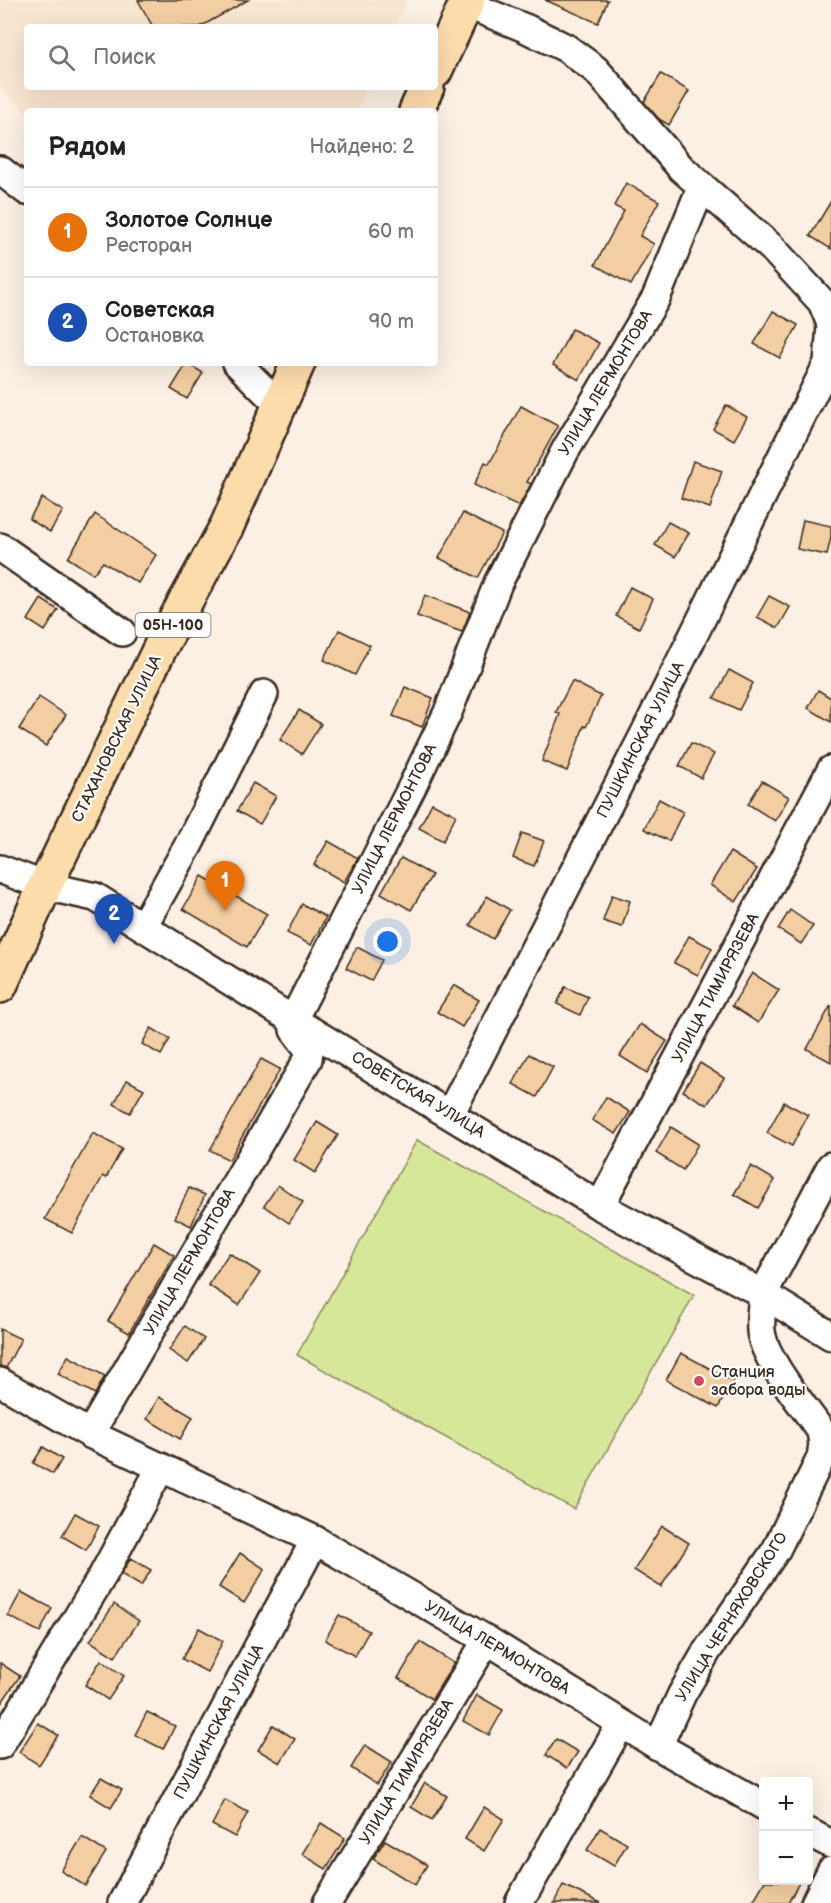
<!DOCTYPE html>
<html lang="ru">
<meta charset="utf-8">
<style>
body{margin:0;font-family:"Balsamiq Sans",sans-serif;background:#f6f6f6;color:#202124}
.controls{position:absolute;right:18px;bottom:18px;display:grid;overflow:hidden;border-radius:6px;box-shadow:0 6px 24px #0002}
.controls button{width:54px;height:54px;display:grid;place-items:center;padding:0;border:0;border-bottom:2px solid #e0e0e0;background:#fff;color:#202124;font:30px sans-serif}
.you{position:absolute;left:388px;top:942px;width:21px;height:21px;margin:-15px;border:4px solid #fff;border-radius:50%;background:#1a73e8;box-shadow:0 0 0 9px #1a73e833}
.badge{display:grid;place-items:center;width:39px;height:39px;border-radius:50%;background:#d1495b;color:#fff;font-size:20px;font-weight:700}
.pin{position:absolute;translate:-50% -50px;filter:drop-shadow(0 2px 3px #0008)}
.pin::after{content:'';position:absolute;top:32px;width:21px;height:18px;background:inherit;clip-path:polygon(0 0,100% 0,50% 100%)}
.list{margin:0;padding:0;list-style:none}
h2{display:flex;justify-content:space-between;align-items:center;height:78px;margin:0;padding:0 24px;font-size:26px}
h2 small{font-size:20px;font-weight:400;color:#757577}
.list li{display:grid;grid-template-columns:39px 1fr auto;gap:18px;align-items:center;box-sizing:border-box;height:90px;padding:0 24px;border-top:2px solid #e0e0e0}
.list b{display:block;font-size:22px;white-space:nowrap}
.list p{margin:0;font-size:20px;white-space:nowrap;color:#757577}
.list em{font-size:20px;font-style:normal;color:#757577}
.icon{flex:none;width:33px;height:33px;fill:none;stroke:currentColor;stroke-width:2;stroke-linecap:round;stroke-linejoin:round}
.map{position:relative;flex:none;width:831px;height:1903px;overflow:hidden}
.search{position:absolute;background:#fff;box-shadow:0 6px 24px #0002;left:24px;top:24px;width:414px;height:66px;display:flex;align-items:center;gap:15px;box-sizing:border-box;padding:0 21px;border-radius:6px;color:#757577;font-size:22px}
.panel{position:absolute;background:#fff;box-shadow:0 6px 24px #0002;left:24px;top:108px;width:414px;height:258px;border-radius:6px}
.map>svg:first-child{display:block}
.built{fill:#f9e6d0}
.green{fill:#d6e79a;stroke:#88885c;stroke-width:1.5}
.building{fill:#f3cea3;stroke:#3b2a1e;stroke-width:1.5}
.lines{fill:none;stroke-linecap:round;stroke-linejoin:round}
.minor-casing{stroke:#3b2a1e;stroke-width:32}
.major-casing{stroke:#3b2a1e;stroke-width:38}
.minor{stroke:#fff;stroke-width:27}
.major{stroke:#fddcac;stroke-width:33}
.poi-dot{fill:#d1495b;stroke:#fff;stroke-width:2}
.labels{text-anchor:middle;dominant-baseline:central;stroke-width:4.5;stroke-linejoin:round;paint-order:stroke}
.shield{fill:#fff;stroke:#766a62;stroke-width:1.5}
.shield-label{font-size:15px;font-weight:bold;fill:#3b2a1e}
.street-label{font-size:16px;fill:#3b2a1e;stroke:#fff}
.poi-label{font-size:16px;fill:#3b2a1e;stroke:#fff;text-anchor:start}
</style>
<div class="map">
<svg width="831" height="1903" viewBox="0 0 831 1903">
<rect width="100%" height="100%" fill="#fbf0e3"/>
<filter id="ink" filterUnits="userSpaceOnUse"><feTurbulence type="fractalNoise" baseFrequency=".0167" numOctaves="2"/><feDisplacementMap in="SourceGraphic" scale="12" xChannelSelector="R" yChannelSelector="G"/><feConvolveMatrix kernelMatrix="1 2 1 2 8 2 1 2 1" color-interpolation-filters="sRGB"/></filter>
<g filter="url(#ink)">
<polygon class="built" points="0,0 407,0 395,27 27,27 27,87 368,87 357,111 27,111 27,114 0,87"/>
<polygon class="green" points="417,1140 694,1295 574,1509 297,1355"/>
<g class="building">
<polygon points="138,0 248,0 200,27 153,27"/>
<polygon points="545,0 608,0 598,23"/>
<polygon points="661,74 689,91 669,125 659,119 644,102"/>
<polygon points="626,183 659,201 640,236 654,244 631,285 595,265 624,211 614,206"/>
<polygon points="831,201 831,249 810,236"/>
<polygon points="773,311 798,325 780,358 754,344"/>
<polygon points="572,329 599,343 579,380 553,365"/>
<polygon points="187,363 203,373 187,399 171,389"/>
<polygon points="726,405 747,417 734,440 713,429"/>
<polygon points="521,406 558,426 527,482 531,484 519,506 474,485 485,462 489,464"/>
<polygon points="693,461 722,471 710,508 681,498"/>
<polygon points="42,498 63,511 50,532 29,519"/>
<polygon points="463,513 502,533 478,578 439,558"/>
<polygon points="95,514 156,555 138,583 103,562 93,574 68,558"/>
<polygon points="803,520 831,526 831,537 827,555 797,549"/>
<polygon points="668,522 689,533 675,557 655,545"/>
<polygon points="630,587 653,599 639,628 616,616"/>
<polygon points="425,595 470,612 462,632 417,616"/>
<polygon points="769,596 790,607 778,628 757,617"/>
<polygon points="41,599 58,610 45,631 28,620"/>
<polygon points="339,630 370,645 355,675 324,660"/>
<polygon points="729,670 753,683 739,710 714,698"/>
<polygon points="572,681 601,696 586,727 584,726 567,771 542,761 560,714 556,712"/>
<polygon points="405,687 433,698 422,727 393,716"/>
<polygon points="818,690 831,698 831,722 808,708"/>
<polygon points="39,697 66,715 46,746 19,729"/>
<polygon points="299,710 321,724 302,754 280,740"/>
<polygon points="691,743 714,754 701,778 679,766"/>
<polygon points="762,781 789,797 775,821 748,804"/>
<polygon points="253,783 276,796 260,824 237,811"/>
<polygon points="659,799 683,812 669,841 644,829"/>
<polygon points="432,803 456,815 443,841 419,828"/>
<polygon points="522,833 544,841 534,866 513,858"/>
<polygon points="328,841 358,858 344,882 314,865"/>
<polygon points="730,852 757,869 736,902 710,885"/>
<polygon points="401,858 432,875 411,910 381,893"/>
<polygon points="202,876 267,914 247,947 183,909"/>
<polygon points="612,895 630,901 622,927 603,921"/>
<polygon points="487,896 510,910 493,939 470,925"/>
<polygon points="302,904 326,917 311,945 287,933"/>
<polygon points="790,910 813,926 801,944 778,929"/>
<polygon points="689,936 712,948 698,975 674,963"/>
<polygon points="357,947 382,960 371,981 346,968"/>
<polygon points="752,973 779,990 758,1023 732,1006"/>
<polygon points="454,985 479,1000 462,1027 437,1012"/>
<polygon points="565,987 588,997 580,1015 557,1004"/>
<polygon points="831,1005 831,1062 807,1049"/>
<polygon points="640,1024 667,1041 647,1073 620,1056"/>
<polygon points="151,1028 170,1039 161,1055 142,1044"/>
<polygon points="529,1054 553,1067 537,1097 513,1084"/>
<polygon points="261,1059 280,1069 229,1160 210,1150"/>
<polygon points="700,1063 724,1078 707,1105 683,1091"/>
<polygon points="127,1080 144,1089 130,1113 114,1104"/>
<polygon points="606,1097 630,1112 616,1134 592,1120"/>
<polygon points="784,1102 808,1115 792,1146 767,1133"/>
<polygon points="317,1122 338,1135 315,1173 294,1160"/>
<polygon points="671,1127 698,1144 683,1170 656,1153"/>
<polygon points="93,1133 122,1149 106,1178 103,1176 72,1233 45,1219"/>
<polygon points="751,1166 775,1180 758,1208 734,1194"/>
<polygon points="278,1185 303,1202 289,1223 264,1206"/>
<polygon points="189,1188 205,1195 191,1226 175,1218"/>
<polygon points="154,1243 174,1255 129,1333 108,1321"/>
<polygon points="229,1253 260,1273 239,1305 208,1285"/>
<polygon points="185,1326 204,1339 188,1363 169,1350"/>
<polygon points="0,1329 21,1339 6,1368 0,1366"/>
<polygon points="681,1353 733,1381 718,1408 666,1380"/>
<polygon points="68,1356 105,1376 95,1394 58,1374"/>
<polygon points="159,1397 193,1417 180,1439 147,1419"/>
<polygon points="43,1447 62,1459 53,1474 33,1463"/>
<polygon points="75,1513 99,1526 86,1550 62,1536"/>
<polygon points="662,1526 689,1543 661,1587 634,1570"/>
<polygon points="240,1553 265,1569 244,1603 219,1587"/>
<polygon points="131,1558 151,1570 141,1586 121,1574"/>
<polygon points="21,1592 52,1608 40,1632 8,1616"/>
<polygon points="114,1604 139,1621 115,1657 90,1641"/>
<polygon points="339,1615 369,1631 355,1656 325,1640"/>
<polygon points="199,1628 223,1641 207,1672 182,1659"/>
<polygon points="420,1642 454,1663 432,1699 398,1678"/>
<polygon points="101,1660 124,1676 108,1700 85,1685"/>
<polygon points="0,1663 20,1676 0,1705"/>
<polygon points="477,1695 503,1710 489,1735 463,1721"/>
<polygon points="147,1712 175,1726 163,1749 135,1735"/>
<polygon points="38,1723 58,1735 39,1765 19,1752"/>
<polygon points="273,1725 295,1739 280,1763 258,1750"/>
<polygon points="556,1739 578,1752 567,1768 546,1755"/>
<polygon points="365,1745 392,1762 377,1785 351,1768"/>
<polygon points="101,1778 122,1790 111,1808 90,1795"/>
<polygon points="425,1783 447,1796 432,1820 411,1807"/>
<polygon points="225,1800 248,1812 235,1837 212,1825"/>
<polygon points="484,1807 504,1819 484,1851 465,1839"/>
<polygon points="321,1823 345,1838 326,1869 302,1854"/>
<polygon points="600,1828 627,1844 614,1866 587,1850"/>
<polygon points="82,1837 106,1852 85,1886 61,1871"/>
<polygon points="385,1840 427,1865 415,1885 373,1859"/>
<polygon points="765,1881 800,1881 788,1903 752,1903"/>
<polygon points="563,1885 601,1903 554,1903"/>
</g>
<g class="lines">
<g class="minor-casing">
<g id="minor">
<polyline points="466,4 525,28 566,48 596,70 681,168 772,248 822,302 831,324"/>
<polyline points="0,170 27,191"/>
<polyline points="237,363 279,405"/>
<polyline points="0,547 122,632"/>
<polyline points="0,869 45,886 95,897 293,1020 600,1206 763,1294 831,1336"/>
<polyline points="143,926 188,846 264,694"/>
<polyline points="450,1114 646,731 828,363 831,325"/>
<polyline points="600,1206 831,770"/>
<polyline points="0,1382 90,1434 315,1540 487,1640 658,1746 764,1806"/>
<polyline points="90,1434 308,1059 309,1050 294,1030 293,1020 412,787 448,712 498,583 565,451 656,298 701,188"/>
<polyline points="0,1745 103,1575 161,1467"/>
<path d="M658 1746 682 1694 707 1651 776 1550 821 1458 823 1444 821 1431C804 1406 764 1360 761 1331 760 1319 762 1306 763 1294L831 1166"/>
<polyline points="808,1832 831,1844"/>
<polyline points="122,1903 315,1540"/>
<polyline points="327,1903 487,1640"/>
<polyline points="519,1903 621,1724"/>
<polyline points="815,1903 831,1871"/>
</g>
</g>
<g class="major-casing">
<g id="major">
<polyline points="435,71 468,0"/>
<polyline points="416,111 427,87"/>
<polyline points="0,986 45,886 161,646 227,526 298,363"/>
</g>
</g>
<use href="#minor" class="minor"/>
<use href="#major" class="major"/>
</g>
</g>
<circle class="poi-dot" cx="699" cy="1381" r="6"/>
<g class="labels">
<rect class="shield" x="135.5" y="613" width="75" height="24" rx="4.5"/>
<g class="shield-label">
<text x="173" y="625">05Н-100</text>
</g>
<g class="street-label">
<text transform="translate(606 383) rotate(-59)">УЛИЦА ЛЕРМОНТОВА</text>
<text transform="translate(117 739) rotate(-64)">СТАХАНОВСКАЯ УЛИЦА</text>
<text transform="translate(641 740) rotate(-63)">ПУШКИНСКАЯ УЛИЦА</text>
<text transform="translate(395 819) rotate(-63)">УЛИЦА ЛЕРМОНТОВА</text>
<text transform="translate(716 988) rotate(-62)">УЛИЦА ТИМИРЯЗЕВА</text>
<text transform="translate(418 1095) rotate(31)">СОВЕТСКАЯ УЛИЦА</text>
<text transform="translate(190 1262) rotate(-60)">УЛИЦА ЛЕРМОНТОВА</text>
<text transform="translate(732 1617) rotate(-58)">УЛИЦА ЧЕРНЯХОВСКОГО</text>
<text transform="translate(497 1648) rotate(31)">УЛИЦА ЛЕРМОНТОВА</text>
<text transform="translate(219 1722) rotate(-62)">ПУШКИНСКАЯ УЛИЦА</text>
<text transform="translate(407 1772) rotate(-59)">УЛИЦА ТИМИРЯЗЕВА</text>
</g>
<g class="poi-label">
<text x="711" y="1372">Станция<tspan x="711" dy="18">забора воды</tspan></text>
</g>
</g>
</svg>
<div class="controls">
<button>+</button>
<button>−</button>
</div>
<div class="you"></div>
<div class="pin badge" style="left:225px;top:911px;background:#e8710a">1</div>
<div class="pin badge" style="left:114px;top:944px;background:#1a4fb4">2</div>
<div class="search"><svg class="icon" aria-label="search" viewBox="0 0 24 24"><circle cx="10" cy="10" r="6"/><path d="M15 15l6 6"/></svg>Поиск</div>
<section class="panel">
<h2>Рядом<small>Найдено: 2</small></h2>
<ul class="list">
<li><span class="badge" style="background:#e8710a">1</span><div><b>Золотое Солнце</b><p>Ресторан</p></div><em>60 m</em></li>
<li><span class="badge" style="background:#1a4fb4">2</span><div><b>Советская</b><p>Остановка</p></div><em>90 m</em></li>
</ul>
</section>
</div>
